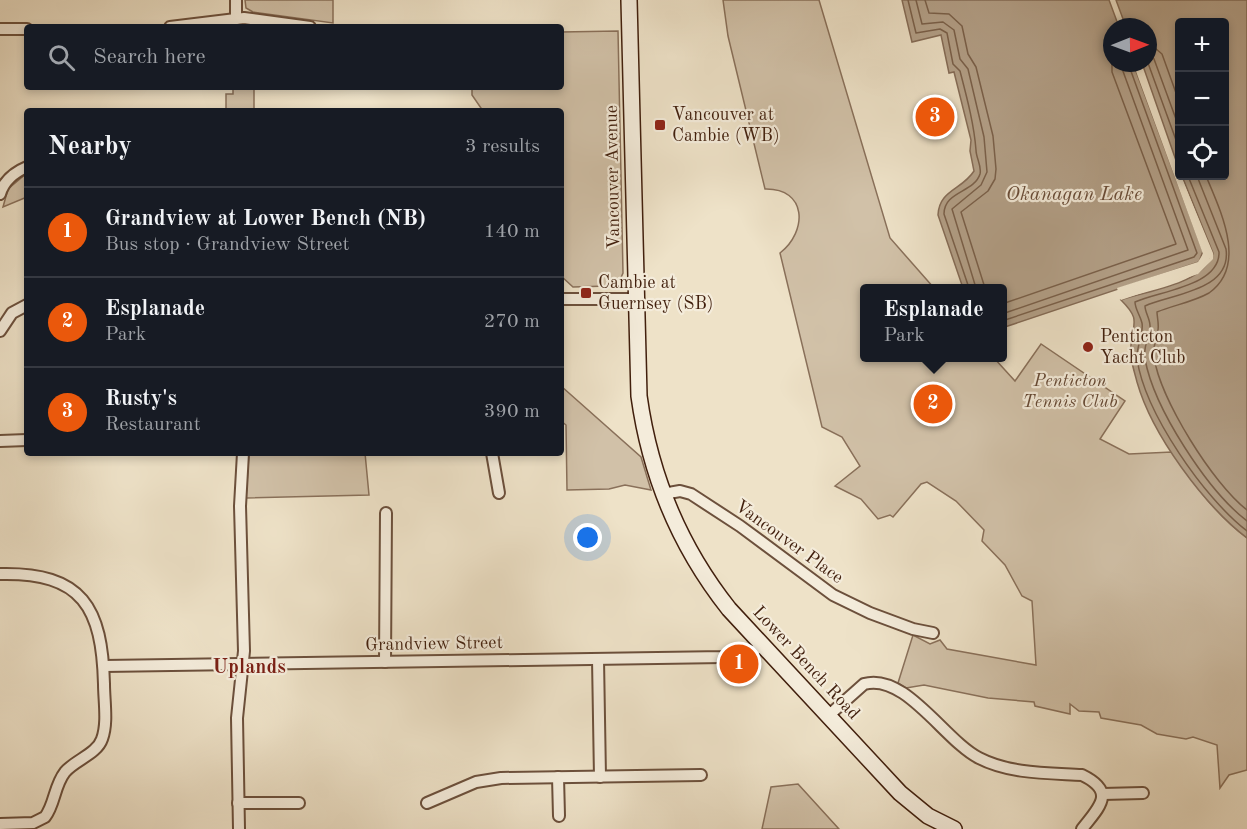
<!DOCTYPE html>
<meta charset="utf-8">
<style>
body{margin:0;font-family:"Old Standard TT",serif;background:#242831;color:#f1f3f6}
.controls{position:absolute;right:18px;top:18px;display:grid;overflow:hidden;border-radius:6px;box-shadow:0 3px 9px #0003}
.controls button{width:54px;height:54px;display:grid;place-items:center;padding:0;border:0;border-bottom:2px solid #363941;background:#171b24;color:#f1f3f6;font:30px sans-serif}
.compass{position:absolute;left:1103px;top:18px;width:54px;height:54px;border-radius:50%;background:#171b24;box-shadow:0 3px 9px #0003;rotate:89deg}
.you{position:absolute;left:588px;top:538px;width:21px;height:21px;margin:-15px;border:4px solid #fff;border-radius:50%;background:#1a73e8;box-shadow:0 0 0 9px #1a73e833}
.badge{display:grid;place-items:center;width:39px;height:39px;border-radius:50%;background:#ea580c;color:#fff;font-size:20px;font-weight:700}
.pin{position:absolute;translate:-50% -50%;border:3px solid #fff;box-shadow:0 2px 6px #0006}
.popup{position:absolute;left:860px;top:284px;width:147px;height:78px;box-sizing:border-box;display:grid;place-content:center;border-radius:6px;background:#171b24;filter:drop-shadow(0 2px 4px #0005);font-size:20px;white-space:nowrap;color:#9ea1a6}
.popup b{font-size:22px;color:#f1f3f6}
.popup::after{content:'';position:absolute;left:50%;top:100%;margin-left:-12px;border:12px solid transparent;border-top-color:#171b24}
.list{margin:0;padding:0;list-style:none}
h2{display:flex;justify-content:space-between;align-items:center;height:78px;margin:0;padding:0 24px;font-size:26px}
h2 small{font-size:20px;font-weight:400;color:#9ea1a6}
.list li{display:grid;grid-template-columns:39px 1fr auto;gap:18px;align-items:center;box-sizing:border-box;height:90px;padding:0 24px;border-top:2px solid #363941}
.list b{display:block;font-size:22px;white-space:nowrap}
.list p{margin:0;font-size:20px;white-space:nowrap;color:#9ea1a6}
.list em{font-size:20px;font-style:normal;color:#9ea1a6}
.icon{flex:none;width:33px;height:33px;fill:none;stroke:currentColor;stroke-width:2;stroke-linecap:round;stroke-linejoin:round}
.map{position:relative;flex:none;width:1247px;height:829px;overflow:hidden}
.search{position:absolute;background:#171b24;box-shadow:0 3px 9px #0003;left:24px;top:24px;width:540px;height:66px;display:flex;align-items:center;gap:15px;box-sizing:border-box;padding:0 21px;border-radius:6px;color:#9ea1a6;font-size:22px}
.panel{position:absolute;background:#171b24;box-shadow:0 3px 9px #0003;left:24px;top:108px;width:540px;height:348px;border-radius:6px}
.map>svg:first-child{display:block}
.green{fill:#d1c1a8;stroke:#89705a;stroke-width:1.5}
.water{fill:#b3a088;stroke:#856c57;stroke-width:1.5}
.pier{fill:#eee2c8}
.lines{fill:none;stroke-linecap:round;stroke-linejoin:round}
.shore{stroke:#7a604a;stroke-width:1.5}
.street-casing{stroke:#6c503c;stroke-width:14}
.secondary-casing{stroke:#411f0d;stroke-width:18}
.street{stroke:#f4ecdb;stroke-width:10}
.secondary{stroke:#f4ecdb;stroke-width:15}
.poi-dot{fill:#8f2418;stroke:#f4ecdb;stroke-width:2}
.labels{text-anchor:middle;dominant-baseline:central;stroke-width:4.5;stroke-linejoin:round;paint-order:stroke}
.poi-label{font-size:18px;fill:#411f0d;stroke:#f4ecdb;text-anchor:start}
.street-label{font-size:18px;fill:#411f0d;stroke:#f4ecdb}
.park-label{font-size:18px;font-style:italic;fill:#654834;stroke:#f4ecdb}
.water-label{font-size:20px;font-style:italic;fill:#694c38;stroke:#f4ecdb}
.neighbourhood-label{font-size:20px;font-weight:bold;fill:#7a1f14;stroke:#f4ecdb}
</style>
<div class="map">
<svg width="1247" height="829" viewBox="0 0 1247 829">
<rect width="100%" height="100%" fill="#eee2c8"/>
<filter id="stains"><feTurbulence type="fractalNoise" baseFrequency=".00333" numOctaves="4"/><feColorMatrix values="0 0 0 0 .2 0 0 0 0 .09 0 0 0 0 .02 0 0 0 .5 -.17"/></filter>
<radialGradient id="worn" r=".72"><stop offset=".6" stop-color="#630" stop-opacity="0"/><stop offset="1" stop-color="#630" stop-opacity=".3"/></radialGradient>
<g class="green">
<polygon points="245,0 333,0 333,23 253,12 246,8"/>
<path d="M723 0H819L890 238 934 288H864V358H994L1015 381 1041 344 1125 401 1100 439 1129 454 1172 452C1194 484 1215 514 1247 538V770L1229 775 1220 788 1217 745 1193 737 1186 739 1157 734 1141 725 1101 718 1099 712 1079 711 1070 704V714L1035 706 1034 702 988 698 924 685 906 688 898 683 913 635 930 644 940 640 947 649 1036 665 1032 601 1022 596 1005 565 982 541 984 530 956 501 927 482 921 484 893 517 890 515 878 519 861 499 835 486 860 466 842 437 822 427 780 253C808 231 807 188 765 189L728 36Z"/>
<polygon points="618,31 623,273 619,282 608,286 573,287 561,276 561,111 483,111 472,95 472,87 561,87 561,32"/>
<polygon points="233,87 254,87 254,111 226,111 226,94 233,94"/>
<polygon points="27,173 27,197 3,207 8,189"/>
<polygon points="561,386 641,457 651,490 625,485 609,489 567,490 566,425 561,421"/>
<polygon points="249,453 365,453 369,495 246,498"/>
<polygon points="798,784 839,829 762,829 771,787"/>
</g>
<g class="water">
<path d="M902 0H1109L1119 27H1112V63H1133L1203 251 1199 262 1002 328V288H963L938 215C939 190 962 190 974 171L970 151 971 140 954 72 949 73 941 35 912 42Z"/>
<path d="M1116 0H1247V538C1204 505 1152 435 1137 382 1134 370 1129 357 1131 345 1133 322 1141 320 1121 300 1149 290 1203 285 1213 253L1182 176H1224V22H1180L1179 169 1142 63H1148V27H1126Z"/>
</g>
<g class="pier">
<polygon points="1133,63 1136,63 1206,254 1200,265 1118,291 1117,288 1198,262 1203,254"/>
<polygon points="1180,174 1213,253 1213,259 1198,274 1121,300 1120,297 1197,271 1210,258"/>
</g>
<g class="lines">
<g class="shore">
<path d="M908 0 916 33 940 29 947 33 953 64 960 71C967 98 974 124 976 150 976 158 982 166 980 174 974 193 944 191 944 214L969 288"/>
<polyline points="916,0 922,24 943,22 954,30 960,59 968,69 984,137 987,172 981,185 952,209 976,288"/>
<polyline points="925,0 929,13 949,14 962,26 968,54 976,67 993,136 996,169 995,179 988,191 961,212 985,288"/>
<polyline points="1148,42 1162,54 1180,104"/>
<polyline points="1148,52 1154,59 1180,130"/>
<polyline points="1148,63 1180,151"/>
<path d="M1188 176 1219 252C1220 286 1159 291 1135 302 1135 309 1140 315 1142 323 1144 334 1136 347 1137 359 1145 413 1204 498 1247 531"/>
<path d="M1197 176 1226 249C1232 291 1171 294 1145 306 1145 313 1151 320 1150 328 1148 339 1143 348 1145 359 1154 409 1208 491 1247 521"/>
<path d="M1206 176C1222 214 1247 266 1209 293 1193 302 1174 305 1157 312 1157 317 1159 323 1158 330 1157 339 1152 347 1154 357 1160 399 1213 484 1247 510"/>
<polyline points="1002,304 1176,244 1112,72 1112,57"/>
<polyline points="1002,314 1188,250 1120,63"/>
<polyline points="1002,321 1194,257 1197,253 1128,63"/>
</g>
<g class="street-casing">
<g id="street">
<polyline points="236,0 236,19"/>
<polyline points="170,27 244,18 310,27"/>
<polyline points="0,29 27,29"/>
<path d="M0 194C4 181 15 172 27 167"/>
<polyline points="561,299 635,299"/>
<polyline points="0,331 12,313 27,305"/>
<polyline points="0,441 27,440"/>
<polyline points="492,453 499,493"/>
<polyline points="663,494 680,491 691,494 740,526 833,595 870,613 913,629 933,633"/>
<path d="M0 574C83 572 102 608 104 684 104 701 108 723 102 739 97 754 75 760 65 772 54 786 55 804 45 817L33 823 0 824"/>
<polyline points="598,659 600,777"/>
<polyline points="385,662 386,513"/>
<polyline points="104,666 724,657 750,654 762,645"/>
<path d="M828 716 864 684C905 672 945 741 979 758 1010 774 1048 773 1082 775 1117 792 1099 807 1082 829"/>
<polyline points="558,777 559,816"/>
<polyline points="1103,794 1143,793"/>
<polyline points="238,803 299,803"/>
<polyline points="427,803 476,782 501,778 701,775"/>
<polyline points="239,829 237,718 244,651 240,506 243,453"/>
</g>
</g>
<g class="secondary-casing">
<path id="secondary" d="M629 0 639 396C650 475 679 546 729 609L900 793 928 816 954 829"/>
</g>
<use href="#street" class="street"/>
<use href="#secondary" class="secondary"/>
</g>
<g class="poi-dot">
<rect x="654" y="119" width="12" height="12" rx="3"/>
<rect x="580" y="287" width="12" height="12" rx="3"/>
<circle cx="1088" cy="347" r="6"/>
</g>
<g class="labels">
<g class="poi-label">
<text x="672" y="115">Vancouver at<tspan x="672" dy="21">Cambie (WB)</tspan></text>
<text x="598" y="283">Cambie at<tspan x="598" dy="21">Guernsey (SB)</tspan></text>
<text x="1100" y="337">Penticton<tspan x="1100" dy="21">Yacht Club</tspan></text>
</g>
<g class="street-label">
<text transform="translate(613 177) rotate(-91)">Vancouver Avenue</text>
<text transform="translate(789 542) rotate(36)">Vancouver Place</text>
<text transform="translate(434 644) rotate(-1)">Grandview Street</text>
<text transform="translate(806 663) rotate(47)">Lower Bench Road</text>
</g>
<g class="park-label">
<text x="1070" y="381">Penticton<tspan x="1070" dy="21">Tennis Club</tspan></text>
</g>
<g class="water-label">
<text x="1074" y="195">Okanagan Lake</text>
</g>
<g class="neighbourhood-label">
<text x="249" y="668">Uplands</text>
</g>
</g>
<rect width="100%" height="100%" filter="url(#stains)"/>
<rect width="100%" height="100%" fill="url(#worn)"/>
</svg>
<div class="controls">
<button>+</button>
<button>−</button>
<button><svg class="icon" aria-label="locate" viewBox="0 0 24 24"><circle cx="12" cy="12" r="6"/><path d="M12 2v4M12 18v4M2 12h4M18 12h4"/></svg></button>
</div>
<svg class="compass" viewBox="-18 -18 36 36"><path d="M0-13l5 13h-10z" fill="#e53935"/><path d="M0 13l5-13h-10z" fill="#9ea1a6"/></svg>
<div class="you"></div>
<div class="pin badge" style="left:739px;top:664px">1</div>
<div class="pin badge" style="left:933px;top:404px">2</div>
<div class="popup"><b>Esplanade</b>Park</div>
<div class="pin badge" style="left:935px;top:117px">3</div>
<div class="search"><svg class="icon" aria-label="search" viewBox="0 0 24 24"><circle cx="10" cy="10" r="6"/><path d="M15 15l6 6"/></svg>Search here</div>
<section class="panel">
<h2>Nearby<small>3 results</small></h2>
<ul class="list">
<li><span class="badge">1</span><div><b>Grandview at Lower Bench (NB)</b><p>Bus stop · Grandview Street</p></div><em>140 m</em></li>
<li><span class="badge">2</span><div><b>Esplanade</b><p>Park</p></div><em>270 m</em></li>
<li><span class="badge">3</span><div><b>Rusty's</b><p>Restaurant</p></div><em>390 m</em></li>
</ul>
</section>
</div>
